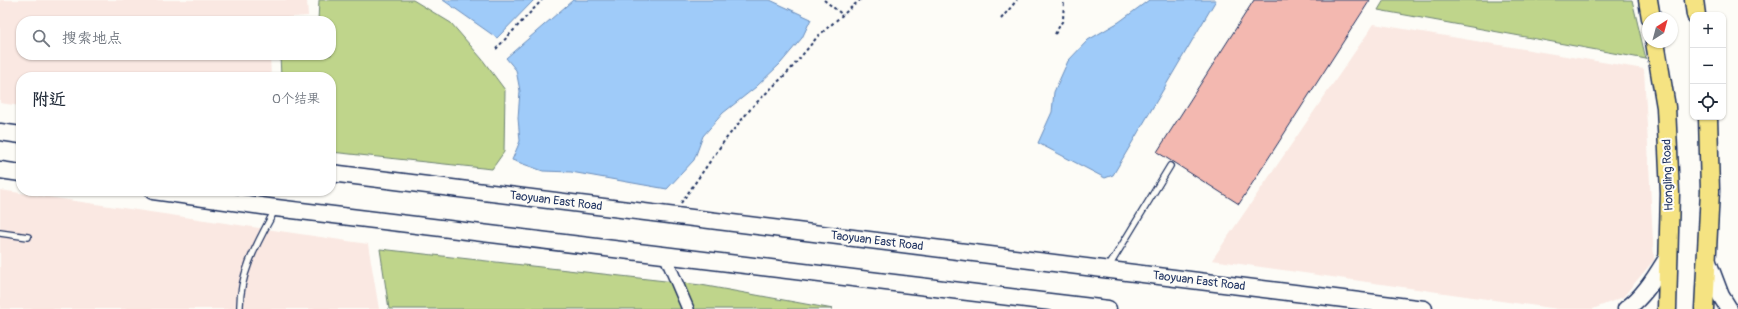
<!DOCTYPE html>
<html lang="zh">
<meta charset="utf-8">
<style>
body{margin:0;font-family:Pangolin,"LXGW WenKai TC",sans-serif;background:#f2f2f3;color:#1f2937}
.controls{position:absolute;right:12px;top:12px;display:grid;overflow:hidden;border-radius:8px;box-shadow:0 1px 3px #0004}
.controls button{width:36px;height:36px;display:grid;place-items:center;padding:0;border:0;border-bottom:1px solid #e0e1e3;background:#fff;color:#1f2937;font:20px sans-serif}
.compass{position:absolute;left:1642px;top:12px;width:36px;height:36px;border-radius:50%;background:#fff;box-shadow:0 1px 3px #0004;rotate:36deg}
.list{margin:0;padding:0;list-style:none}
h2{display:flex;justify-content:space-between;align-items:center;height:52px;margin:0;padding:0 16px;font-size:17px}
h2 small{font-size:13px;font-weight:400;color:#747a83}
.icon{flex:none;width:22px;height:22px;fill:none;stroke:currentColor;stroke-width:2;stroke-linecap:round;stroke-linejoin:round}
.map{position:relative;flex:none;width:1738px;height:309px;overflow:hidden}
.search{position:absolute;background:#fff;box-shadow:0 1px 3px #0004;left:16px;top:16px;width:320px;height:44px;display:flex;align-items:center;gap:10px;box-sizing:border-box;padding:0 14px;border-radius:16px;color:#747a83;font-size:15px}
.panel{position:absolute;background:#fff;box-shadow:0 1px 3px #0004;left:16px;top:72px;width:320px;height:124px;border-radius:16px}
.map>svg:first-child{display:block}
.built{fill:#fae8e2}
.green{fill:#bfd58b;stroke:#6d8274}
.water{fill:#9fcbf9;stroke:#6a8dbb}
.building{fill:#f3b8b0;stroke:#1b2f5e}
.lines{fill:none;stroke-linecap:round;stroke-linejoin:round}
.service-casing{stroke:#1b2f5e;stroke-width:8}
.minor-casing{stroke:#1b2f5e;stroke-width:14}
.secondary-casing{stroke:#1b2f5e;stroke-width:19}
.primary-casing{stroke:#1b2f5e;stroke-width:21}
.path{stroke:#1b2f5e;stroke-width:2;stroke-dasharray:3 3;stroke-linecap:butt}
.service{stroke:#fdfcf7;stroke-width:5.5}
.minor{stroke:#fdfcf7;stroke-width:11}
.secondary{stroke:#fdfcf7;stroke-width:16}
.primary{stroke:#f5e382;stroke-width:18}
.labels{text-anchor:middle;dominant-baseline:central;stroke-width:4;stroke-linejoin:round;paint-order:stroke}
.street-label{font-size:12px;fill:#1b2f5e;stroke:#fdfcf7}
</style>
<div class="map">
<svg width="1738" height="309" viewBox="0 0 1738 309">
<rect width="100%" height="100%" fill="#fdfcf7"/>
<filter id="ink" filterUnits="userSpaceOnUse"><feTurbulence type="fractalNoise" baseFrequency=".025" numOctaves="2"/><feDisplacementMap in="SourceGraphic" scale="8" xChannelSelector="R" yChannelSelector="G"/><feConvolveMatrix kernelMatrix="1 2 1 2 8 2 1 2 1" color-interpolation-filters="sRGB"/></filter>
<g filter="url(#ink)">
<g class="built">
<polygon points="0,0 307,0 308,16 267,19 267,21 21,21 21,55 270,55 271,77 21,77 21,106 0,103"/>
<polygon points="1374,24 1644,69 1654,260 1623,297 1593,309 1558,309 1212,260"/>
<polygon points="0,190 368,244 379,309 0,309"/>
</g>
<g class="green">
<polygon points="319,0 413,0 451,23 482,59 505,90 504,152 492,169 331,152 331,77 281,77 280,55 331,55 331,21 318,21"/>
<polygon points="1384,0 1632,0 1646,59 1378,10"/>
<polygon points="380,249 701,285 833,309 389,309"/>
</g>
<g class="water">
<polygon points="443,0 534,0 497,38"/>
<polygon points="573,0 770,0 811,19 802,38 780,64 756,87 723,113 703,136 694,160 667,189 571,172 543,171 512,160 520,141 518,118 520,91 516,70 506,58"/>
<polygon points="1149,0 1216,0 1113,175 1105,178 1038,143 1052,112 1054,92 1068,61 1088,40 1119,22"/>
</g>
<polygon class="building" points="1254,0 1370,0 1239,204 1157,152"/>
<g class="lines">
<g class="service-casing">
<g id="service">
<polyline points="0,233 28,237"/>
<polyline points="1108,268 1170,166"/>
<path d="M240 309C239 273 259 240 275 210"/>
</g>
</g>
<g class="minor-casing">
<polyline id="minor" points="665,255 688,309"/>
</g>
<g class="secondary-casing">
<g id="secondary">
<polyline points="0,132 21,135"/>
<polyline points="0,170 21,173"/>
<polyline points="331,173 1424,309"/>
<polyline points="153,191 276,208 1108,309"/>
<polyline points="1707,259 1721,296 1729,309"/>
<path d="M1626 309C1645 296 1657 274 1669 255"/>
</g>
</g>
<g class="primary-casing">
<g id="primary">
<polyline points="1648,0 1651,18"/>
<polyline points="1694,0 1696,15"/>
<polyline points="1655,42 1666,107 1670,193 1667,309"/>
<polyline points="1704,309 1710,191 1708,117"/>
</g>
</g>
<g class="path">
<polyline points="824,0 843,15"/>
<polyline points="1001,19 1017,0"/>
<polyline points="1055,34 1063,20 1064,0"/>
<polyline points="496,49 542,0"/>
<polyline points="681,203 725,140 753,106 790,70 818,36 860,0"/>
</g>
<use href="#service" class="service"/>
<use href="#minor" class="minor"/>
<use href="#secondary" class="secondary"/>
<use href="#primary" class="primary"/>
</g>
</g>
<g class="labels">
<g class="street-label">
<text transform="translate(1668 175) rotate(-92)">Hongling Road</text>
<text transform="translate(556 201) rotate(7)">Taoyuan East Road</text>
<text transform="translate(877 241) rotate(7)">Taoyuan East Road</text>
<text transform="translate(1199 281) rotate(7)">Taoyuan East Road</text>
</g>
</g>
</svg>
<div class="controls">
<button>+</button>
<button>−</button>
<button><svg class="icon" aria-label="locate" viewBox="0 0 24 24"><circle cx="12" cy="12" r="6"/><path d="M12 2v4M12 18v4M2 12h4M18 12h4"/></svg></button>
</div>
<svg class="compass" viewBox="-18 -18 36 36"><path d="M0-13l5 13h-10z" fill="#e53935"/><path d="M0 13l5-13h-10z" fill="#747a83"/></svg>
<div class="search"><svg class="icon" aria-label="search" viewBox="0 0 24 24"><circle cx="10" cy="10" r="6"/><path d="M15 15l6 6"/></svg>搜索地点</div>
<section class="panel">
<h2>附近<small>0个结果</small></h2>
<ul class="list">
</ul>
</section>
</div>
